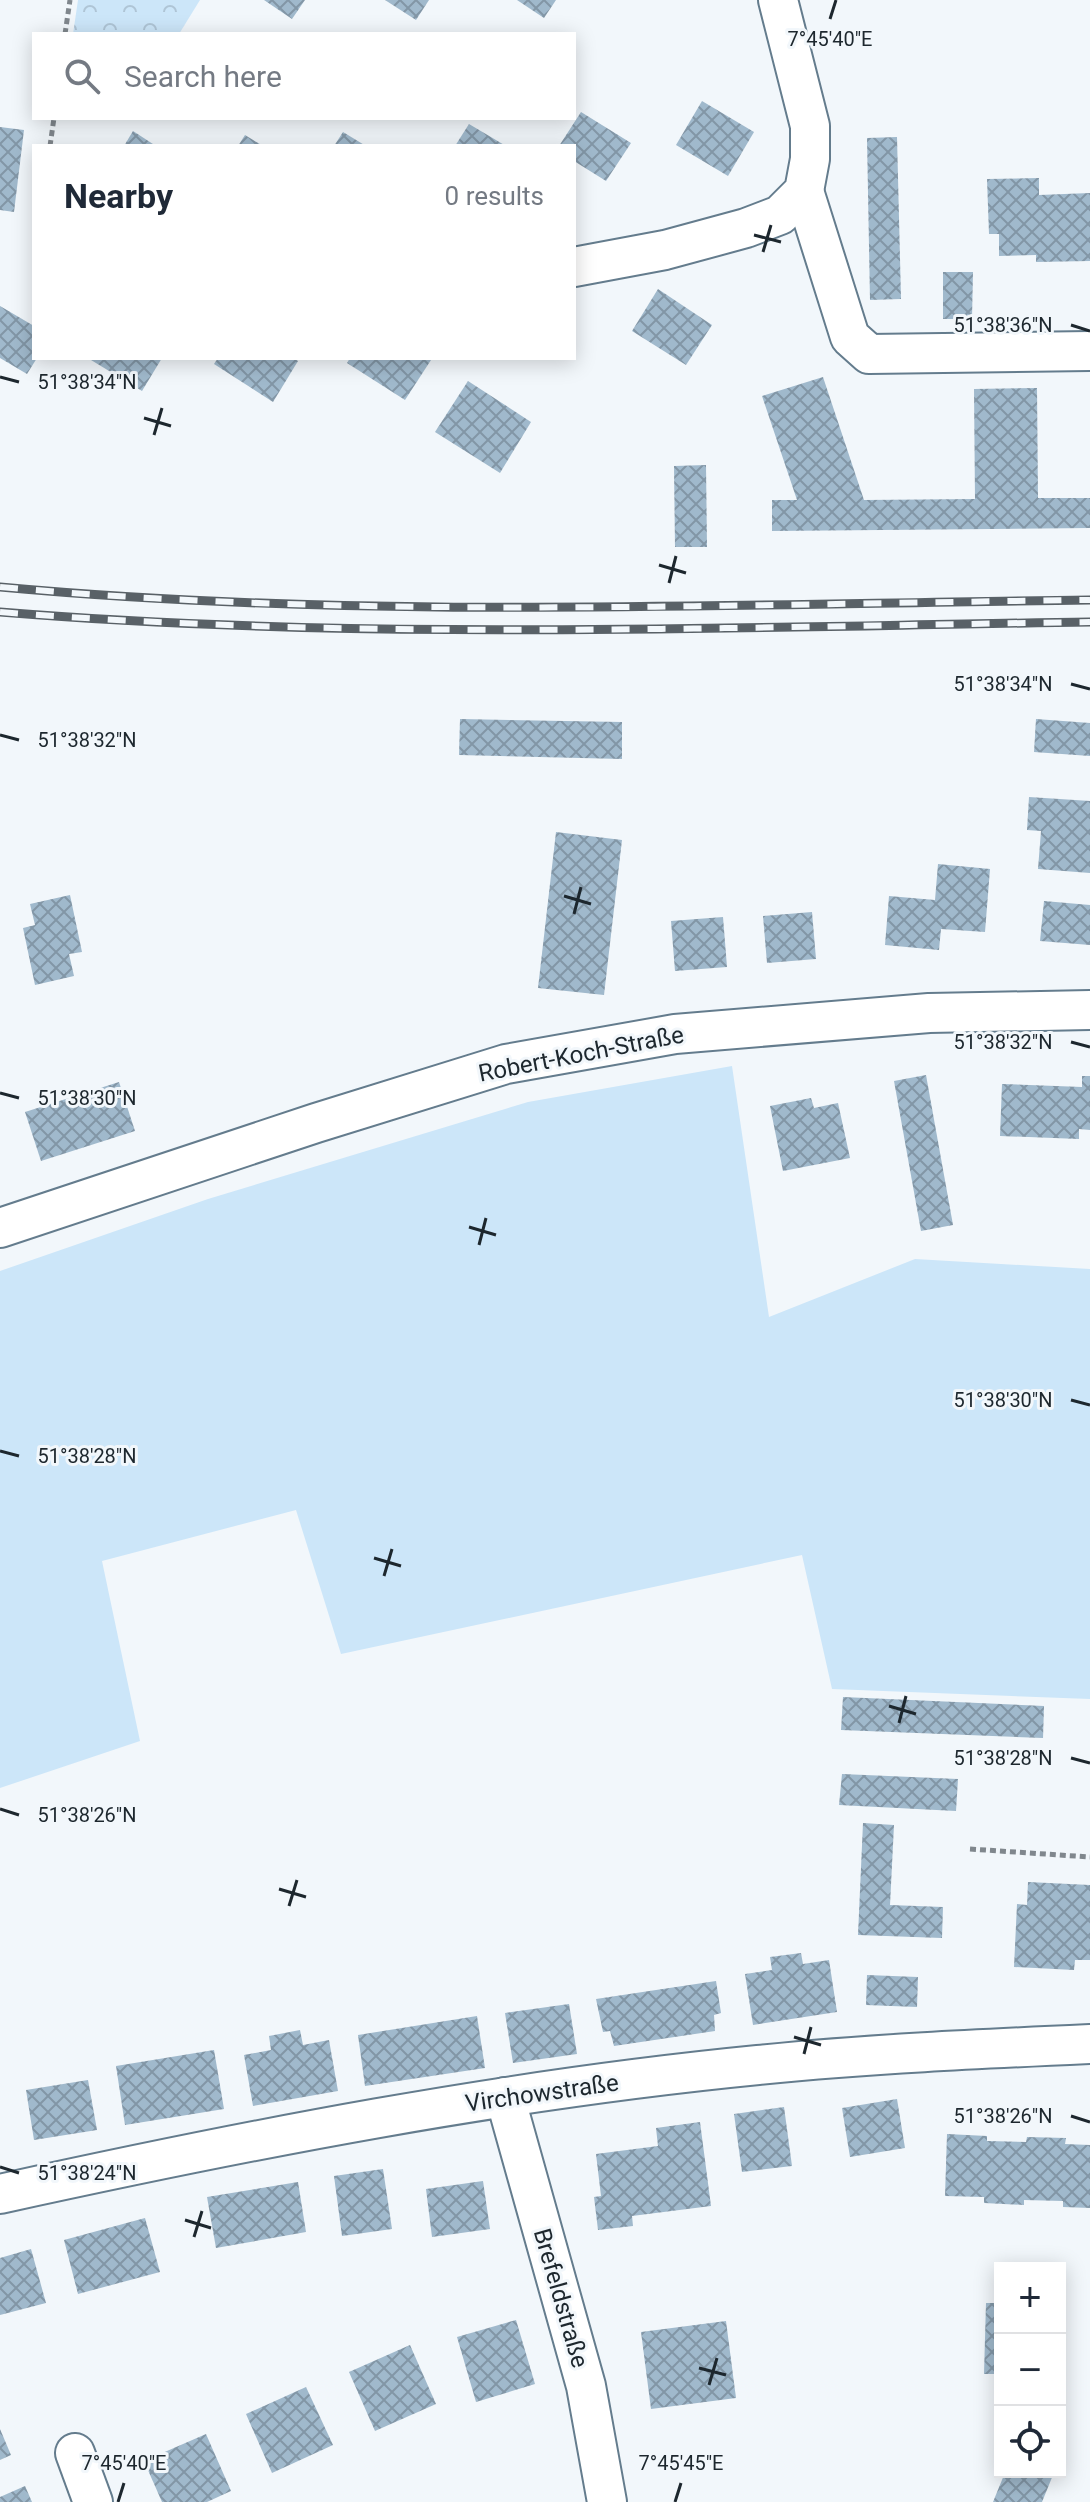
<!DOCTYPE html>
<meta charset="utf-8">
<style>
body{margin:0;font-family:Roboto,sans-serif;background:#f6f6f7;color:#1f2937}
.controls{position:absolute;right:24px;bottom:24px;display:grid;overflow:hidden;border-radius:0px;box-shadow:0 4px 20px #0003}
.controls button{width:72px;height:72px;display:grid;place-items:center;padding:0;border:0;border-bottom:2px solid #e0e1e3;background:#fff;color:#1f2937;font:40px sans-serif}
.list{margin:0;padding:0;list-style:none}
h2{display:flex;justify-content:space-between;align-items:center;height:104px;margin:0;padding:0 32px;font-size:34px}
h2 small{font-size:26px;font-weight:400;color:#747a83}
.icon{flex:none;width:44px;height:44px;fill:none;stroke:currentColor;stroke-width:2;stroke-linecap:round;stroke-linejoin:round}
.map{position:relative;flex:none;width:1090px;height:2502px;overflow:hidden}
.search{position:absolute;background:#fff;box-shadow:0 4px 20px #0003;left:32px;top:32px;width:544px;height:88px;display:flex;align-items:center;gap:20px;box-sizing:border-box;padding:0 28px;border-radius:0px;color:#747a83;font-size:30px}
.panel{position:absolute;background:#fff;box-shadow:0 4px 20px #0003;left:32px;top:144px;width:544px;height:216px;border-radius:0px}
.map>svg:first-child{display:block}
.grass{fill:#cce6f9}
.park{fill:url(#park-crowns)}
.building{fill:url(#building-cross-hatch)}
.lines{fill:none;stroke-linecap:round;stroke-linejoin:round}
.minor-casing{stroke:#647c8d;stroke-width:42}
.path{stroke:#80878d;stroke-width:5;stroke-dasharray:6 4;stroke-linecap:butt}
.minor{stroke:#fff;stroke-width:38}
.rail-casing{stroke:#596167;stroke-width:9}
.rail{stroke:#f2f7fb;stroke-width:6;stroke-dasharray:18;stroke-linecap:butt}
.ticks{fill:none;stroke:#1d272e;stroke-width:3}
.labels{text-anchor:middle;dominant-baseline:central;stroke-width:6;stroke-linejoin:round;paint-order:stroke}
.street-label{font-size:24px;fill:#1d272e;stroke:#f2f7fb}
.ticks-label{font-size:20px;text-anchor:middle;fill:#1d272e;stroke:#f2f7fb;stroke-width:6;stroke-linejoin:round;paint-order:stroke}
</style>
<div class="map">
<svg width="1090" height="2502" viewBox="0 0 1090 2502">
<defs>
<pattern id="park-crowns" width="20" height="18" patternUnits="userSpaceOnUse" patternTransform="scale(2)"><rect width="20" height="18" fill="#cce6f9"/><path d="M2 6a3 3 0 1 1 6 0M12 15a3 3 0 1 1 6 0" fill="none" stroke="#afc5d6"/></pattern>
<pattern id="building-cross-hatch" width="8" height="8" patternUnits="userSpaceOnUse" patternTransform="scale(2)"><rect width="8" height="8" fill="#a0b9cc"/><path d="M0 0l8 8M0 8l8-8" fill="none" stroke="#8296a6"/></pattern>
</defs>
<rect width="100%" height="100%" fill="#f2f7fb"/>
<polygon class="grass" points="732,1066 769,1317 915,1259 1090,1269 1090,1699 832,1689 802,1555 341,1654 296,1510 102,1561 140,1741 0,1788 0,1271 208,1199 528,1102"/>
<polygon class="park" points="78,0 200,0 179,34 73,34"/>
<g class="building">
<polygon points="264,0 305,0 292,19"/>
<polygon points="385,0 429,0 416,20"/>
<polygon points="517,0 556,0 544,18"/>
<polygon points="702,101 754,132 728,176 676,145"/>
<polygon points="581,112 631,143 606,181 574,161 574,146 559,146"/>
<polygon points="469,124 506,146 455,146"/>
<polygon points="0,127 24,130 14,212 0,210"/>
<polygon points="133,131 156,146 124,146"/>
<polygon points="343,132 366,146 334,146"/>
<polygon points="245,135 263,146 238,146"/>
<polygon points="897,137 901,299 870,300 867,138"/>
<polygon points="1039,178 1039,195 1090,193 1090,261 1036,262 1036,255 999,256 999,234 989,234 987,179"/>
<polygon points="943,272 973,272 972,319 943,319"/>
<polygon points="658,289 712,325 686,365 632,331"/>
<polygon points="0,306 34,326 34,358 37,358 27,374 0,358"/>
<polygon points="93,358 162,358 142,391 91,360"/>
<polygon points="218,358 293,358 298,361 273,402 214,364"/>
<polygon points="350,358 428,358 431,360 405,400 347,363"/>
<polygon points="823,377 864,500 975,499 974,389 1037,388 1038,498 1090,498 1090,528 772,531 772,500 797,500 762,396"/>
<polygon points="468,381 531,422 500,473 435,432"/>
<polygon points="706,465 707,547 675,547 674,466"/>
<polygon points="460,719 622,722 622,759 459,755"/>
<polygon points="1036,719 1090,723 1090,756 1034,752"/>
<polygon points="1029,797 1090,801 1090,873 1038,869 1041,831 1027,830"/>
<polygon points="556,832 622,840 604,995 538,988"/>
<polygon points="938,864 990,869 985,932 941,929 939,950 885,945 889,896 935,900"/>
<polygon points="70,895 82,952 69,954 74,976 35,985 23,928 35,925 30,904"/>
<polygon points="1044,901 1090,905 1090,945 1040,941"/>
<polygon points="812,912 816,959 767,963 763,916"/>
<polygon points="723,917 727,967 675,971 671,921"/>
<polygon points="926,1075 953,1225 921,1231 894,1081"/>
<polygon points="1082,1076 1090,1076 1090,1130 1079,1129 1079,1139 1000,1136 1002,1084 1082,1087"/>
<polygon points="119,1082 135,1131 41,1161 25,1112"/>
<polygon points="811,1098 814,1108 838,1103 850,1158 783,1171 770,1106"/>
<polygon points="843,1697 1044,1706 1043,1738 841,1730"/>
<polygon points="842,1774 958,1779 956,1811 839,1805"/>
<polygon points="863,1823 894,1825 890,1905 943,1907 942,1938 858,1935"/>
<polygon points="1028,1882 1090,1885 1090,1960 1075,1960 1074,1970 1014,1967 1017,1904 1027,1905"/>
<polygon points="801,1953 803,1964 829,1960 837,2012 753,2025 745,1974 772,1970 770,1957"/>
<polygon points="867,1975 918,1977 917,2007 866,2005"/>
<polygon points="716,1981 721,2013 714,2015 715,2031 614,2046 610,2031 603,2032 596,1999"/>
<polygon points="569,2004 577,2054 513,2063 505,2013"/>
<polygon points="477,2016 485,2068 365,2086 358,2035"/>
<polygon points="300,2030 303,2045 329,2040 338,2091 253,2106 244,2055 271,2050 269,2036"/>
<polygon points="214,2050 224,2109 125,2125 116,2066"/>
<polygon points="88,2080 97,2130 34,2140 26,2090"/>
<polygon points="897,2099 905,2148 850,2157 842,2108"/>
<polygon points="784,2107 792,2166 742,2172 734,2114"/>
<polygon points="700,2122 711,2206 632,2216 633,2226 598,2230 594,2197 601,2196 596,2154 658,2146 656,2128"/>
<polygon points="947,2134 987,2136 987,2141 1026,2142 1027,2137 1066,2138 1065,2144 1090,2145 1090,2208 1063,2207 1063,2201 1024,2200 1024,2205 984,2203 984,2197 945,2196"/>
<polygon points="383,2169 392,2229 342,2236 334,2176"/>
<polygon points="483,2181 490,2229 432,2237 426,2189"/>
<polygon points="298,2182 306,2232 216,2248 207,2197"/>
<polygon points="145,2218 160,2272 78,2294 64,2240"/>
<polygon points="31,2249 46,2303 0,2315 0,2258"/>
<polygon points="986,2303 1000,2303 1000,2374 984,2374"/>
<polygon points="516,2320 535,2384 476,2402 457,2337"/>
<polygon points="726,2321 736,2398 651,2409 641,2332"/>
<polygon points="410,2345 436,2404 375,2431 349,2372"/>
<polygon points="306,2387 333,2445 272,2473 246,2414"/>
<polygon points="0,2429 11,2455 0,2460"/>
<polygon points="206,2434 231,2491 207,2502 162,2502 144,2461"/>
<polygon points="1013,2472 1045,2472 1053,2475 1042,2502 993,2502 1004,2475 1010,2478"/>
<polygon points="25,2486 32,2502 0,2502 0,2497"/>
</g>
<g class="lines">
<g class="minor-casing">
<g id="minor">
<polyline points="804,191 850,337 869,354 1090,351"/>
<polyline points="574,267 665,250 746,228 780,215 804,191 810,159 810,126 778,0"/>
<polyline points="0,1228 316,1123 506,1064 675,1034 929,1013 1090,1010"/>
<polyline points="505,2097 586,2386 607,2502"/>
<path d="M0 2194C250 2139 503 2090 758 2065 868 2054 979 2049 1090 2044"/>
<polyline points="75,2453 93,2502"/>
</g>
</g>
<g class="path">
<polyline points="65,34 70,0"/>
<polyline points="50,146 54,118"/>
<polyline points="970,1849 1090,1857"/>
</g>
<use href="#minor" class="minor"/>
<g class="rail-casing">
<g id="rail">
<path d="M0 587C362 620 727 604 1090 600"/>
<path d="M0 612C362 641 727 627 1090 622"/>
</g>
</g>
<use href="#rail" class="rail"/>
</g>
<path class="ticks" d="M830 19 836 0M754 235 781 242M763 252 771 225M1071 325 1090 331M0 377 19 382M144 418 171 426M154 435 162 408M659 565 686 573M669 583 676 556M1071 684 1090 689M0 735 19 740M564 896 591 904M574 914 581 887M1071 1042 1090 1047M0 1093 19 1098M469 1227 496 1235M479 1245 486 1218M1071 1400 1090 1405M0 1451 19 1456M374 1558 401 1566M384 1576 392 1549M889 1706 916 1714M899 1723 906 1696M1071 1758 1090 1763M0 1809 19 1815M279 1889 306 1897M289 1906 297 1880M794 2037 821 2045M804 2054 811 2027M1071 2116 1090 2122M0 2167 19 2173M185 2220 211 2228M194 2237 202 2211M699 2368 726 2375M709 2385 717 2358M118 2502 124 2483M675 2502 681 2483"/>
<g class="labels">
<g class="street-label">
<text transform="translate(581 1054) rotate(-11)">Robert-Koch-Straße</text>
<text transform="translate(542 2093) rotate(-8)">Virchowstraße</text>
<text transform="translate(561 2298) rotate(74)">Brefeldstraße</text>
</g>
</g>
<g class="ticks-label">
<text x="830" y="46">7°45'40"E</text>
<text x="1003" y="332">51°38'36"N</text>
<text x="87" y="389">51°38'34"N</text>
<text x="1003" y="691">51°38'34"N</text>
<text x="87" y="747">51°38'32"N</text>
<text x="1003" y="1049">51°38'32"N</text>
<text x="87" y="1105">51°38'30"N</text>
<text x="1003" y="1407">51°38'30"N</text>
<text x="87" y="1463">51°38'28"N</text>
<text x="1003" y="1765">51°38'28"N</text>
<text x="87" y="1822">51°38'26"N</text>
<text x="1003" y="2123">51°38'26"N</text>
<text x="87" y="2180">51°38'24"N</text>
<text x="124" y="2470">7°45'40"E</text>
<text x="681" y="2470">7°45'45"E</text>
</g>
</svg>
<div class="controls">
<button>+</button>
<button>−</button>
<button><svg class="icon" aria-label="locate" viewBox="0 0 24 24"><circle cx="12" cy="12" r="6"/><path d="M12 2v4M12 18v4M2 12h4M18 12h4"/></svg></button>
</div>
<div class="search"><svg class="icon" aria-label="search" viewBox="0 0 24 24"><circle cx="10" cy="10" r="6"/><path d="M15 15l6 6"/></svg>Search here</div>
<section class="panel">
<h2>Nearby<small>0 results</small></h2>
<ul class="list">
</ul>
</section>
</div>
